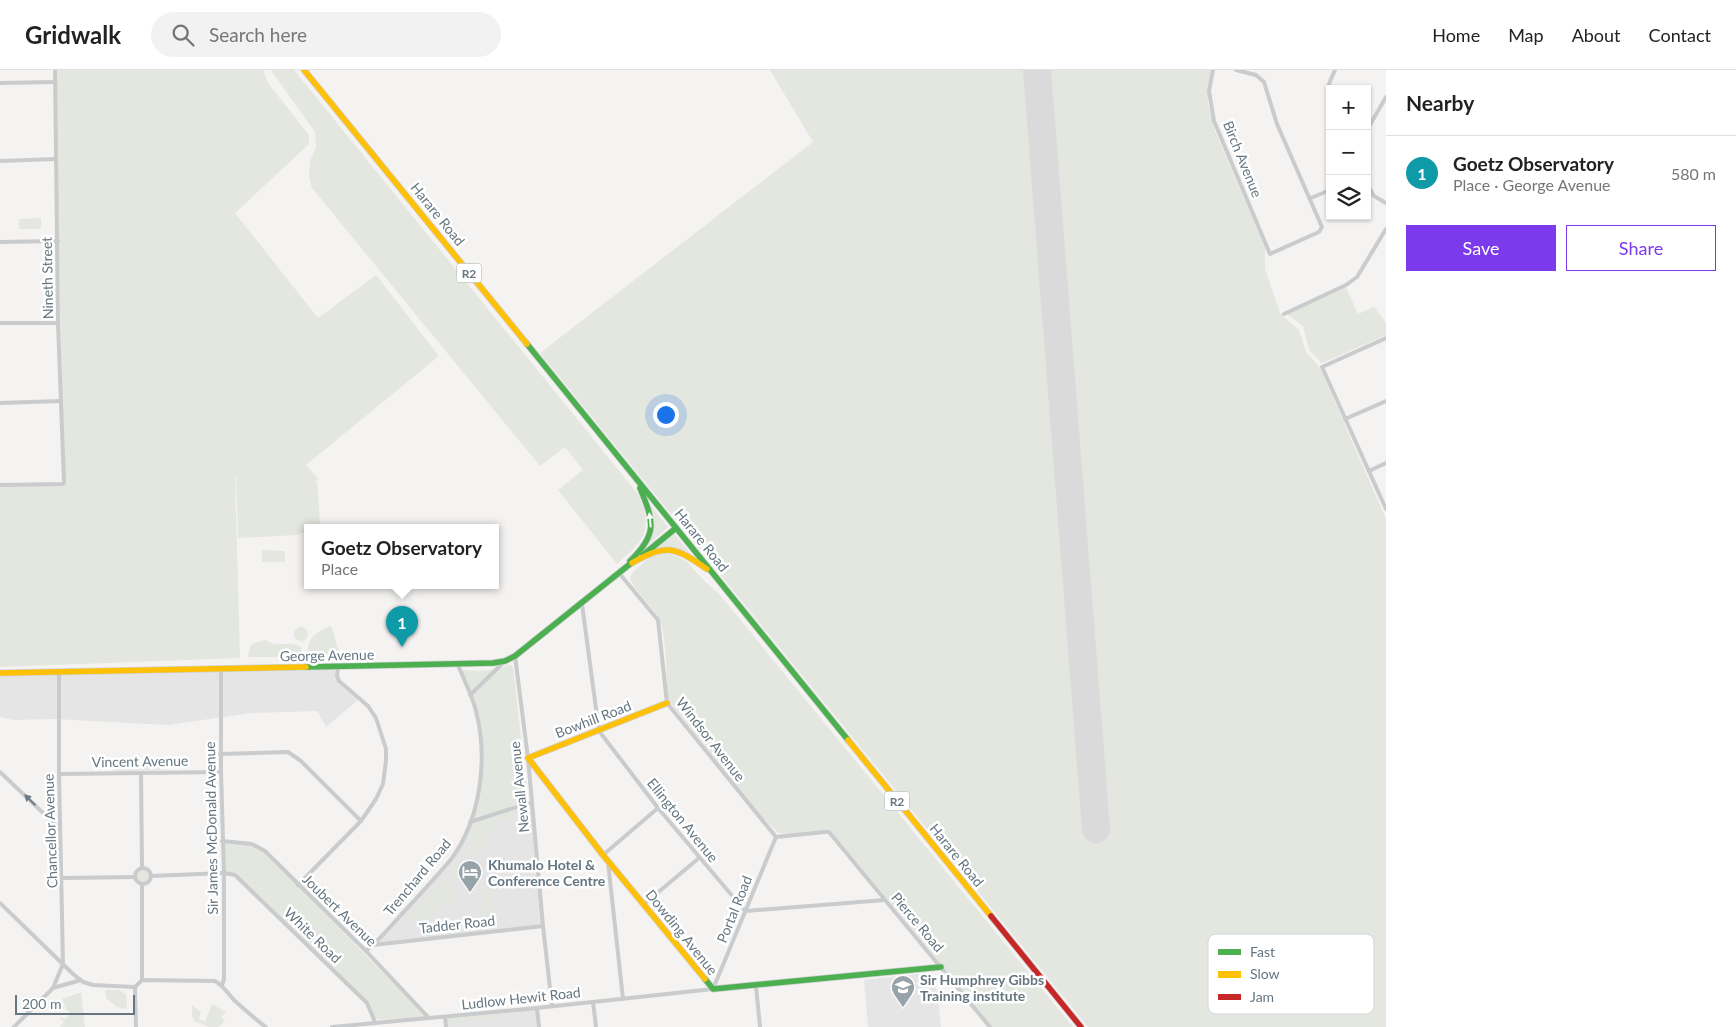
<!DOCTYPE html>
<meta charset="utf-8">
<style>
body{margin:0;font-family:Lato,sans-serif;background:#f2f2f2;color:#222}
.controls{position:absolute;right:15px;top:15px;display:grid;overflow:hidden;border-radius:0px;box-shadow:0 1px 4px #0004}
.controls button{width:45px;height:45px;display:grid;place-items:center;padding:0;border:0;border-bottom:1px solid #e0e0e0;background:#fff;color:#222;font:25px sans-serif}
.scale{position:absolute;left:15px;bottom:12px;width:120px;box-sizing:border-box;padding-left:5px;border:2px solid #657681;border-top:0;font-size:14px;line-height:18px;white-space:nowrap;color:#657681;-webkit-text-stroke:4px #fff;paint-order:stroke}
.you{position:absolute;left:665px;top:344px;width:18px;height:18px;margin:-12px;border:4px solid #fff;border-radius:50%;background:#1a73e8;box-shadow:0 0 0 8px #1a73e833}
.badge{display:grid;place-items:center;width:32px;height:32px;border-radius:50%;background:#7c3aed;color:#fff;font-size:16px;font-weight:700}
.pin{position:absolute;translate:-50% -41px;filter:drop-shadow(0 1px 2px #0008)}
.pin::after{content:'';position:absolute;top:26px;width:18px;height:15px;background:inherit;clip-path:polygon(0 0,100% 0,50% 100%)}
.popup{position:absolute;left:304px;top:454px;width:195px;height:65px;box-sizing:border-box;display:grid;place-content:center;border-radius:0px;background:#fff;filter:drop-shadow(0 1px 4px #0005);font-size:16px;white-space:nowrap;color:#767676}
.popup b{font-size:19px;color:#222}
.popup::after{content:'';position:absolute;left:50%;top:100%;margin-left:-10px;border:10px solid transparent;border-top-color:#fff}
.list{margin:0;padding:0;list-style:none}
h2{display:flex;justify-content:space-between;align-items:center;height:65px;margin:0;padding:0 20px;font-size:21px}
h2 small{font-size:16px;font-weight:400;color:#767676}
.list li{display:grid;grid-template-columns:32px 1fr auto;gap:15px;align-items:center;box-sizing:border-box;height:75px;padding:0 20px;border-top:1px solid #e0e0e0}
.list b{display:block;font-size:19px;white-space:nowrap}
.list p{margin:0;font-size:16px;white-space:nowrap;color:#767676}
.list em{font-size:16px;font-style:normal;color:#767676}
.actions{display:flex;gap:10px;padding:15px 20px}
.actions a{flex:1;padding:11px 0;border:1px solid #7c3aed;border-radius:0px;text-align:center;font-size:18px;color:#7c3aed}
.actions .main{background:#7c3aed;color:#fff}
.icon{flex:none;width:28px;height:28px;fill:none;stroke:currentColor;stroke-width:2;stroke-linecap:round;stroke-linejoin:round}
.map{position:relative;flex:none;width:1386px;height:957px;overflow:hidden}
header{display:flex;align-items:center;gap:30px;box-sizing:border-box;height:70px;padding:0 25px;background:#fff;border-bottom:1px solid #e0e0e0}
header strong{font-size:24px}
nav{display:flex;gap:28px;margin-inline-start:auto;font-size:18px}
.search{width:350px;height:45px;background:#f2f2f2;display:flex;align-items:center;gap:12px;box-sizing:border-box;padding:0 18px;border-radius:28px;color:#767676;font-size:19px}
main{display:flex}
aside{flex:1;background:#fff}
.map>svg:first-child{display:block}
.built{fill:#e4e5e4}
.green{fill:#e4e6e0}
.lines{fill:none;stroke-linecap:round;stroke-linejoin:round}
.runway{stroke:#dadada;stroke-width:28}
.fast-casing{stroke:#d0d1d2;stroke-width:7}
.slow-casing{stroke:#d0d1d2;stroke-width:7}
.jam-casing{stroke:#d0d1d2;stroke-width:7}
.street{stroke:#cacbcc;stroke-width:4}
.fast{stroke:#4caf50;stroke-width:5.5}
.slow{stroke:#ffc107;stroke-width:5.5}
.jam{stroke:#c62828;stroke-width:5.5}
.oneway{fill:#f6fbf6}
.oneway2{fill:#6a7a85}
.labels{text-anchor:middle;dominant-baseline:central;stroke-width:5;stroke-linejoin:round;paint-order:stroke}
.shield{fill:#fff;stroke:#939fa7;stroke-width:1}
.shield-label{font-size:12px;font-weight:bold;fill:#657681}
.street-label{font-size:14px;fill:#657681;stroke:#fff}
.poi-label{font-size:14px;font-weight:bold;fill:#657681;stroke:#fff;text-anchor:start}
.key{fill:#fff;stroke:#d1d6d9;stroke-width:1}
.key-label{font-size:14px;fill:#657681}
</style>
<header>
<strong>Gridwalk</strong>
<div class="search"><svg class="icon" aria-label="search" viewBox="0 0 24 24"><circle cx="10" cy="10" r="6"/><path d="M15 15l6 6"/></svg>Search here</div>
<nav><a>Home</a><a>Map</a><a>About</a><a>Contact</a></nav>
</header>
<main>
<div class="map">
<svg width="1386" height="957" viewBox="0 0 1386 957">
<rect width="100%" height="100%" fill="#f4f3f2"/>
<g class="built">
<polygon points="336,599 335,606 337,612 358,630 326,657 317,641 251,643 168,655 55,649 13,650 0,647 0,606"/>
<polygon points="532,732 542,855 376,874 453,788 470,752"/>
<polygon points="928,903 937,920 941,957 868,957 864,910"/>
<polygon points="536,939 538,957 447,957 446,947"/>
</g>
<g class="green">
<polygon points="56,0 263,0 268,13 309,65 309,74 235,143 318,248 376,205 439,286 306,395 319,410 314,410 317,411 320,454 317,458 308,458 308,461 297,465 238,468 236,405 235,405 240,588 0,597 0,416 65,415 60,245"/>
<path d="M271 0H294L638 424C654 461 644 470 617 494L558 420 583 400 565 377 540 396 312 118 309 107 310 91 316 77 315 62Z"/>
<polygon points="770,0 1211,0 1208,16 1208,33 1215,61 1265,177 1265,199 1280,243 1299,260 1306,282 1320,298 1386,449 1386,957 1088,957 540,283 813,72"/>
<polygon points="41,148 41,159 19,159 19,149"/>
<polygon points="1346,217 1358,244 1374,237 1386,253 1386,265 1322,293 1309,280 1303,256 1287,244"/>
<polygon points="647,431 668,457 649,474"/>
<polygon points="673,463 675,465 694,488 654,479"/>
<polygon points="262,480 285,481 285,492 262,492"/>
<path d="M666 483C692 489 690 499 708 514 712 518 716 521 720 525L1073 957H991L911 857 831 762 785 764 777 762 752 736 670 632 668 627C666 607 667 566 659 549 652 534 636 525 630 508L632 503 650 487Z"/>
<path d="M330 556 332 558 340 586 308 587C306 568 314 564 330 556Z"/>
<circle cx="301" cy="564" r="7"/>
<path d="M265 570C279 579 289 569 301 577L303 587H248L250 576 254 573Z"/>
<path d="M509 594 513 597 514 604 528 731 472 750C474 740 477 730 479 719 487 679 476 638 462 600 476 600 498 603 509 594Z"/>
<polygon points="153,691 163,700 112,701 123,692"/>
<polygon points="517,739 518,740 505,751 499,748 490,765 495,768 491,769 492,776 485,777 485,781 478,780 474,784 473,787 468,789 464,785 475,753"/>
<path d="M223 773 252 775 264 782 427 947C419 948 379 952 375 948 372 944 372 937 369 933L235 805 225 802Z"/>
<polygon points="461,788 470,802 466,806 460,804 451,810 452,821 460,825 461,828 439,839 420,855 419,848 404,850 444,812"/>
<circle cx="143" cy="806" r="8"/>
<polygon points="498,817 498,820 490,821 493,837 497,837 500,853 492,854 481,837 484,836 483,828 480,828 483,820"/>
<polygon points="105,920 119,920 126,924 127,939 117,937 106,928"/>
<polygon points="81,922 85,957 60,957 64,952 60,948 61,947 65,949 71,944 66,939 62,929"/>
<polygon points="212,934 226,942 221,947 225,951 218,957 209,957 194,951 194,948 192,947 192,935 201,942 199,949 205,952"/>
<polygon points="503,943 504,948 455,953 452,957 448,956 447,948"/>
</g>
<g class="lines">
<polyline class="runway" points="1037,0 1096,759"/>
<g class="fast-casing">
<g id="fast">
<polyline points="527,274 848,670"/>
<polyline points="643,485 676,458"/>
<path d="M630 491C658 464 654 452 640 418"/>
<polyline points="306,597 493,593 505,591 515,586 635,490"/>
<polyline points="705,909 713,919 941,897"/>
</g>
</g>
<g class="slow-casing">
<g id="slow">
<polyline points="304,0 527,274"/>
<path d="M632 493C667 473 675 477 707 499"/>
<polyline points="0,603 306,597"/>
<polyline points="667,633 528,688 603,785 705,909"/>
<polyline points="848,670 991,846"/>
</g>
</g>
<g class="jam-casing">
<polyline id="jam" points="991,846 1081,957"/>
</g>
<g class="street">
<polyline points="1213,0 1209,21 1214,51 1270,184 1319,162 1322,157 1277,54 1264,12 1256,5 1236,0"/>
<polyline points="0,13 55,12"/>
<polyline points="1330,30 1328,16 1335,0"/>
<polyline points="1367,60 1386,27"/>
<polyline points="0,91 56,89"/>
<polyline points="1367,114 1374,126 1386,133"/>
<polyline points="1311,128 1330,120"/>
<polyline points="0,172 58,171"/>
<polyline points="1284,244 1346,215 1357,207 1386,159"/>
<polyline points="0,253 58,253"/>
<polyline points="1386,268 1322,297 1386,439"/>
<polyline points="0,333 61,331"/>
<polyline points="1345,349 1386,331"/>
<polyline points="1369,401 1386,393"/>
<polyline points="0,415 62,414 64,413 58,253 55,0"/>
<polyline points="619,503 658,550 667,633 776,767 825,762 829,762 990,957"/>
<polyline points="582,534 599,661 658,738 745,841 885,830"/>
<polyline points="515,586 528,688 543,856 552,936"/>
<polyline points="221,599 221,702 224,803 224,909 222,915"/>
<polyline points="470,625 504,592"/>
<polyline points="220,684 288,682 301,691 361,751"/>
<polyline points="0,702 60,759"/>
<polyline points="141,703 142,797"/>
<polyline points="59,704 221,702"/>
<polyline points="470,752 532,732"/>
<polyline points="222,771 252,774 265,781 366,881 429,948"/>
<polyline points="603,785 658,738"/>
<polyline points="608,792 623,929"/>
<circle cx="143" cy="806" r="8"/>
<polyline points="151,806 224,803 235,805 367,933 375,952"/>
<polyline points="63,808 135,807"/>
<polyline points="142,814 142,910"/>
<polyline points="298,815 361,751 376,729 383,714 386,691 386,679 376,648 368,636 339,611 337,606 338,597"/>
<path d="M0 833 73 904 83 912 93 915 135 917 142 910 215 911C224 916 228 924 235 931 245 940 255 949 266 957"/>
<polyline points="643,835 699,788"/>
<polyline points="373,875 543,856"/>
<path d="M366 881C384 866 398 847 414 831 426 817 440 803 452 788 481 748 488 688 476 641 472 625 464 610 458 595"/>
<polyline points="756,916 760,957"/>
<polyline points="135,917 136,957"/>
<polyline points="53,918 63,894 59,704 59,602"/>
<polyline points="593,932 596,957"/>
<polyline points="537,938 539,957"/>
<polyline points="445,947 446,957"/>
<polyline points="14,957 53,918 81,910"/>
<polyline points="332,957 537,938 713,919 776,767"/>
</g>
<use href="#fast" class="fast"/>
<use href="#slow" class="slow"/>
<use href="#jam" class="jam"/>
</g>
<defs><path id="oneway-solid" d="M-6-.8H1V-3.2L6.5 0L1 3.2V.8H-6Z" transform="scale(1.25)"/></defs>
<use class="oneway" href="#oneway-solid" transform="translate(650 450) rotate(-96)"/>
<use class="oneway2" href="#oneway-solid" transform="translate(30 730) rotate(-136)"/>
<defs>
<g id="hotel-pin" transform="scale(1.25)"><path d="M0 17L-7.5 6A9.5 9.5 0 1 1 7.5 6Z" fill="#97a2a9" stroke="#fff"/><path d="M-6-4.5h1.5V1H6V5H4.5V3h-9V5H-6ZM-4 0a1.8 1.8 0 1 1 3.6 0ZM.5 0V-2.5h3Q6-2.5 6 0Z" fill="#fff"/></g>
<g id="school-pin" transform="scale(1.25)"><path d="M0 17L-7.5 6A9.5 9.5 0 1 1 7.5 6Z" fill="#97a2a9" stroke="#fff"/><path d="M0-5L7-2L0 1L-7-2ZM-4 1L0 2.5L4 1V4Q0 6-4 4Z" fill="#fff"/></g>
</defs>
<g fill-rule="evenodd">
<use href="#hotel-pin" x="470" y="802"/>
<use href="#school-pin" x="903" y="917"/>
</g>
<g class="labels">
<g class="shield">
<rect x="456.5" y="193.5" width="25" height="19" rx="4"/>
<rect x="884.5" y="721.5" width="25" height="19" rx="4"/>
</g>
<g class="shield-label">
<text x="469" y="203">R2</text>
<text x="897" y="731">R2</text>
</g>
<g class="street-label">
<text transform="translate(1243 89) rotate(68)">Birch Avenue</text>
<text transform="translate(438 144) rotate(51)">Harare Road</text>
<text transform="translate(47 208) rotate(-91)">Nineth Street</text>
<text transform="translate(702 470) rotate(51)">Harare Road</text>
<text transform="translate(327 585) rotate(-1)">George Avenue</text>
<text transform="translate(593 649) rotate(-21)">Bowhill Road</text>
<text transform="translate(711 669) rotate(52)">Windsor Avenue</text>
<text transform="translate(140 691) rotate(-1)">Vincent Avenue</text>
<text transform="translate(519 717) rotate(-96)">Newall Avenue</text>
<text transform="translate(683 750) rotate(51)">Ellington Avenue</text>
<text transform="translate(211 758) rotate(-91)">Sir James McDonald Avenue</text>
<text transform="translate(50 761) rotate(-92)">Chancellor Avenue</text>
<text transform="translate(957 785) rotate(51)">Harare Road</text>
<text transform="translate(417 807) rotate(-50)">Trenchard Road</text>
<text transform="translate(734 839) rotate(-68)">Portal Road</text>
<text transform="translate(340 840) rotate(44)">Joubert Avenue</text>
<text transform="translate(918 852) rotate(50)">Pierce Road</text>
<text transform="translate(457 854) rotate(-6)">Tadder Road</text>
<text transform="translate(682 862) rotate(51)">Dowding Avenue</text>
<text transform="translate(313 865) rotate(44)">White Road</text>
<text transform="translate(521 928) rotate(-6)">Ludlow Hewit Road</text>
</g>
<g class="poi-label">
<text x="488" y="794">Khumalo Hotel &amp;<tspan x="488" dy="16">Conference Centre</tspan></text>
<text x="920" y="909">Sir Humphrey Gibbs<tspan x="920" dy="16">Training institute</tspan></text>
</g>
</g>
<rect x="1208" y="864" width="166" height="80" rx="8" class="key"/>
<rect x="1218" y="879" width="23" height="6" fill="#4caf50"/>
<rect x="1218" y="901" width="23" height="7" fill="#ffc107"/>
<rect x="1218" y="924" width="23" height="6" fill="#c62828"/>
<g class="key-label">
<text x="1250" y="887">Fast</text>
<text x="1250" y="909">Slow</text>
<text x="1250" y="932">Jam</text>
</g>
</svg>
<div class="controls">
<button>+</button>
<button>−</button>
<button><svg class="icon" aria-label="layers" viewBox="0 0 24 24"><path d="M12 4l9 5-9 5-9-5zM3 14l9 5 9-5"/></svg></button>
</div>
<div class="scale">200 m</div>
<div class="you"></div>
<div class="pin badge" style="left:402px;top:577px;background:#0f9aa8">1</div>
<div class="popup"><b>Goetz Observatory</b>Place</div>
</div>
<aside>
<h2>Nearby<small></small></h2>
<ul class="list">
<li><span class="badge" style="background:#0f9aa8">1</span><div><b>Goetz Observatory</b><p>Place · George Avenue</p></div><em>580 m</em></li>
</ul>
<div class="actions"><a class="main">Save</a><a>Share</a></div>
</aside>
</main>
